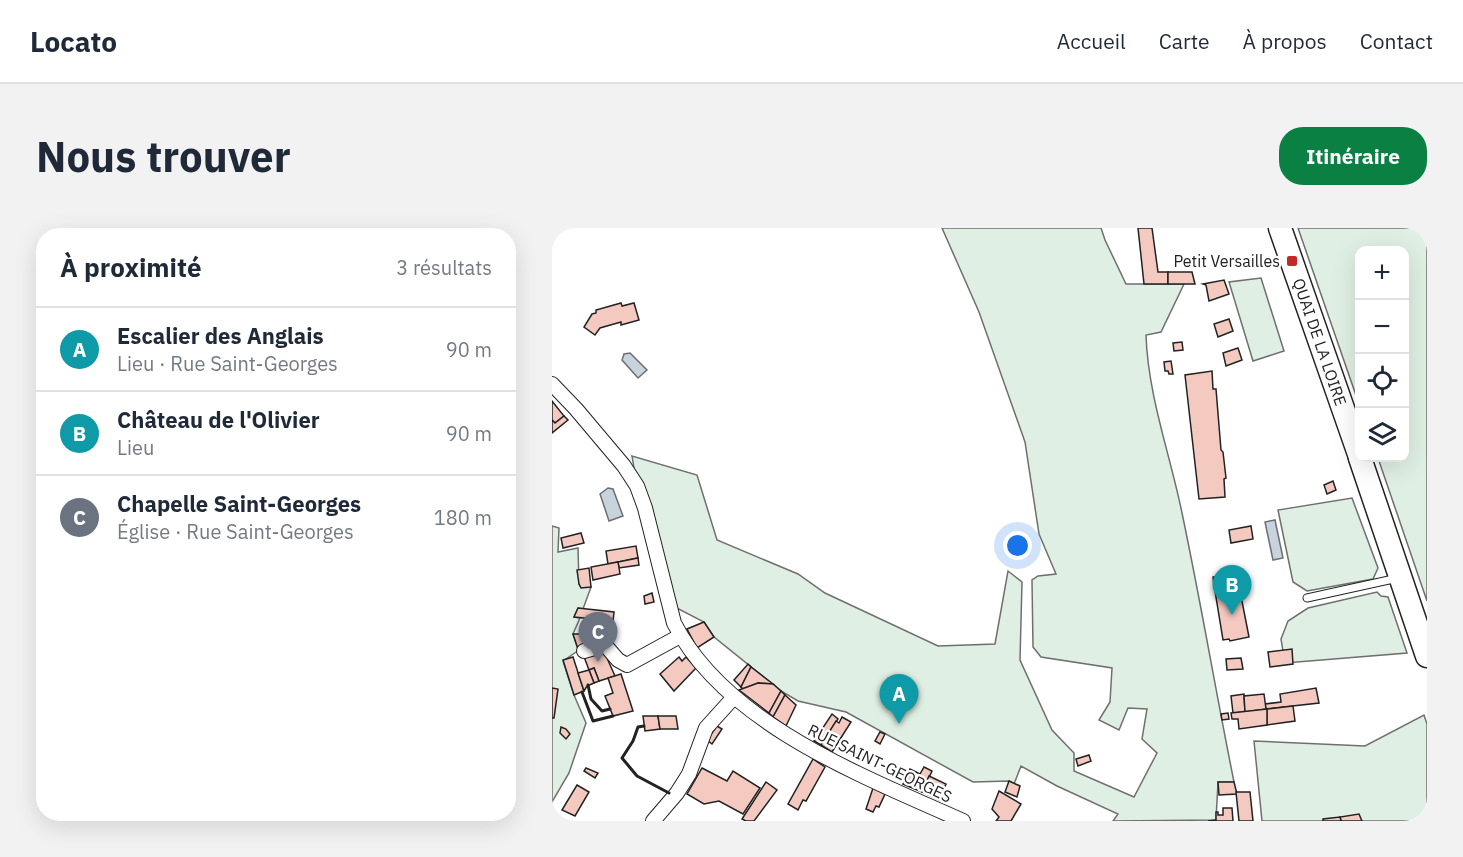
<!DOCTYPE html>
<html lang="fr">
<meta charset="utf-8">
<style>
body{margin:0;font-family:"IBM Plex Sans",sans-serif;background:#f2f2f3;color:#1f2937}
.controls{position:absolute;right:18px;top:18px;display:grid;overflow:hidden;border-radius:12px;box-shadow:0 6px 24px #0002}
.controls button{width:54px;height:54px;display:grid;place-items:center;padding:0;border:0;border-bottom:2px solid #e0e1e3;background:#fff;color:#1f2937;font:30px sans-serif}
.you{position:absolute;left:466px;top:318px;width:21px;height:21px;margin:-15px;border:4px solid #fff;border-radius:50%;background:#1a73e8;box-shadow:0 0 0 9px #1a73e833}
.badge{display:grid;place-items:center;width:39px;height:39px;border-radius:50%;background:#0b8043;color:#fff;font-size:20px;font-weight:700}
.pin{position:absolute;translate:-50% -50px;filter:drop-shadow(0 2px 3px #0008)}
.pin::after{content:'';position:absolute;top:32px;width:21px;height:18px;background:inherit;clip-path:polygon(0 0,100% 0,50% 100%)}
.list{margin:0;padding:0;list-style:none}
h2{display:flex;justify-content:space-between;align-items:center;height:78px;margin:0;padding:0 24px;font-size:26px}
h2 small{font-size:20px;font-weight:400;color:#747a83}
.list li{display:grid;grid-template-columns:39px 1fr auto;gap:18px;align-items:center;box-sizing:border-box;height:84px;padding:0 24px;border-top:2px solid #e0e1e3}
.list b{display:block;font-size:22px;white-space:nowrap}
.list p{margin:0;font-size:20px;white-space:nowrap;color:#747a83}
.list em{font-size:20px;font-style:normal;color:#747a83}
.icon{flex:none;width:33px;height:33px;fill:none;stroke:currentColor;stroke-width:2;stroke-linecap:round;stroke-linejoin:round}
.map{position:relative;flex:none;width:875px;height:593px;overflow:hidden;border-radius:24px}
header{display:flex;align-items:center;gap:36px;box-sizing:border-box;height:84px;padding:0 30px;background:#fff;border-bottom:2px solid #e0e1e3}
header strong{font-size:28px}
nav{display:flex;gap:33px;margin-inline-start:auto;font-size:21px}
.intro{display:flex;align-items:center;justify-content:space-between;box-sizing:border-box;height:144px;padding:0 36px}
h1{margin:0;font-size:42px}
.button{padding:15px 27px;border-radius:24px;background:#0b8043;color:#fff;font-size:21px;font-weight:700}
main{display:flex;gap:36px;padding:0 36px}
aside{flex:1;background:#fff;border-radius:24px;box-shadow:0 6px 24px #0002}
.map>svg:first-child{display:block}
.green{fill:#e0efe3;stroke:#6f6f6f;stroke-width:1.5}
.water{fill:#c7d3dd;stroke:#6f6f6f;stroke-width:1.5}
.building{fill:#f3c9c0;stroke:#222;stroke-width:1.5}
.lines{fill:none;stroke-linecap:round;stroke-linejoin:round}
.lane-casing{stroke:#222;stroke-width:9}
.street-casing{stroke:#222;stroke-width:16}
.primary-casing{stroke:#222;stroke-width:25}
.lane{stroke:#fff;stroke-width:7}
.street{stroke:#fff;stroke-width:14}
.primary{stroke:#fff;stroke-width:22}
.wall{stroke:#222;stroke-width:3}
.poi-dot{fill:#c62828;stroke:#fff;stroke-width:2}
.labels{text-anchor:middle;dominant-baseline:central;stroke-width:4.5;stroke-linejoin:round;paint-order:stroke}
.poi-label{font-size:16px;fill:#222;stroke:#fff;text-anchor:end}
.street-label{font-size:16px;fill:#222;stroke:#fff}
</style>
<header>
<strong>Locato</strong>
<nav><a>Accueil</a><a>Carte</a><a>À propos</a><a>Contact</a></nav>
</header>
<div class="intro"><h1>Nous trouver</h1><a class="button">Itinéraire</a></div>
<main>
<aside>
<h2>À proximité<small>3 résultats</small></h2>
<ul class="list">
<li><span class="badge" style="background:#0f9aa8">A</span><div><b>Escalier des Anglais</b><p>Lieu · Rue Saint-Georges</p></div><em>90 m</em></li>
<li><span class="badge" style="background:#0f9aa8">B</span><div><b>Château de l'Olivier</b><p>Lieu</p></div><em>90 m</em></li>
<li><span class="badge" style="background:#6b7280">C</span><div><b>Chapelle Saint-Georges</b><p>Église · Rue Saint-Georges</p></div><em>180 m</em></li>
</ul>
</aside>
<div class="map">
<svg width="875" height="593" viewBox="0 0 875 593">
<rect width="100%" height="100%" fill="#fff"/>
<g class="green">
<path d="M390 0H549L553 12 574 56H632L609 104 594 107C596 168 618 226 630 285 649 375 664 465 682 554H666L664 592 561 593 566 586 505 558 469 538 462 556 457 553 421 554 294 484 246 473 229 463 162 409 152 394 115 375 85 258 80 228 145 247 165 312 246 346 273 365 386 418 443 416 456 343 470 354 468 432 500 502 522 525V543L582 569 605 525 590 511 595 481 576 480 567 502 547 492 558 474 560 440 489 429 481 419 480 352 486 348 504 346 487 306 473 214 427 84Z"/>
<polygon points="746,0 875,0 875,373 826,230 852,230 852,22 808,22 807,176"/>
<polygon points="709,50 732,123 701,133 677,54"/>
<polygon points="800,270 826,340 821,351 755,363 741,354 726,282"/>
<polygon points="0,298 7,300 6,324 26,320 27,356 29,359 39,359 31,381 26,380 22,389 28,390 21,406 26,421 30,420 11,433 22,467 34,495 17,545 0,574"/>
<polygon points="825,364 829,368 836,369 855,425 733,435 729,411 736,393 756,380"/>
<polygon points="872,487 875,496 875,593 710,593 702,513 813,518"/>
</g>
<g class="water">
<polygon points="78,125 95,142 86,150 70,132 72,126"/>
<polygon points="56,260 61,261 71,288 57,293 48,266"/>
<polygon points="723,292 731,330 721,332 713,294"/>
</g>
<g class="building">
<polygon points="586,0 600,0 606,44 616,44 616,56 592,56"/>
<polygon points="616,44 640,44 643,56 616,56"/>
<polygon points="672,52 677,66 657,73 654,57 651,56"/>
<polygon points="69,75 70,78 82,75 87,92 69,97 69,94 48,100 43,107 32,99 40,86 44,85 44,82"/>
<polygon points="677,91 681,103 666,109 662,96"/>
<polygon points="630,114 631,122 622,123 621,115"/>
<polygon points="686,120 690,132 674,138 671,125"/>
<polygon points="619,133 621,146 617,146 616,143 613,143 612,134"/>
<polygon points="660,143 661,161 664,161 669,222 671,224 674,250 672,251 673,269 647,271 633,147"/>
<polygon points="0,173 12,188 3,195 0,192"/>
<polygon points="12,188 16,192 0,205 0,192 3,195"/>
<polygon points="781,253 784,262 775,266 772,257"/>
<polygon points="699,298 701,311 679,315 677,302"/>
<polygon points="29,305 32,315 11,320 9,310"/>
<polygon points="84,318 86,330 56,336 54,323"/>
<polygon points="86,330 87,337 67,340 66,334"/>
<polygon points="66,334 68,346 41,352 39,339"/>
<polygon points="37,340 39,359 29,360 27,356 25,342"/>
<polygon points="666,348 668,357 662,358 661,349"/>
<polygon points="687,358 697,409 678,413 677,411 671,412 663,363"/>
<polygon points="100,365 102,374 93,376 92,368"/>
<polygon points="26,380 62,384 61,393 22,389"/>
<polygon points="152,394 162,409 145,420 135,401"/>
<polygon points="21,406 42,406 48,416 26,421"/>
<polygon points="50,419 63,448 47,453 42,440 37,442 31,426"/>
<polygon points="740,421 741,436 718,439 716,424"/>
<polygon points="21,429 32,463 22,467 11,432"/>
<polygon points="127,429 130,433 134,429 144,440 122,463 108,446"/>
<polygon points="689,430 691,441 675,442 674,431"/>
<polygon points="196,436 199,439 189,459 182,452"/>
<polygon points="199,439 221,456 206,455 191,461 189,459"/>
<polygon points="42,440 47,453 42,455 37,442"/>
<polygon points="37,442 42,455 35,458 32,463 26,445"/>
<polygon points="69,446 81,483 61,488 53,468 61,465 56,450"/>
<polygon points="206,455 221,456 229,463 217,485 187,462"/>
<polygon points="0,460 6,461 2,490 0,490"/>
<polygon points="764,460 767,475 714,481 713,476 729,474 728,466"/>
<polygon points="229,463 233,467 221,489 217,485"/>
<polygon points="692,466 693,484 681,485 679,468"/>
<polygon points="712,466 714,481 693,484 692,468"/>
<polygon points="233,467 244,477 234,498 221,489"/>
<polygon points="741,478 743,493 715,497 715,481"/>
<polygon points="715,481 715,497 687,501 686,491 680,491 679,485"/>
<polygon points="676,485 677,491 670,492 669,486"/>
<polygon points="280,486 286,491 269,517 262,513"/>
<polygon points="91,488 106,488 108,501 93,503"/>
<polygon points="106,488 124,488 126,501 108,501"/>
<polygon points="290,489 299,494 280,524 269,517 284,493 287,495"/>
<polygon points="165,498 170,501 160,516 155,512"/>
<polygon points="9,499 14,501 18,506 14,511 8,505"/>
<polygon points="328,504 333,506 328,516 323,513"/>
<polygon points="537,527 539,533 526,538 524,531"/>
<polygon points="261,531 273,539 254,573 251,572 246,582 236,576"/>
<polygon points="372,539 380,543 370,564 351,556 358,541 368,546"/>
<polygon points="34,540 46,545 43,550 32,543"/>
<polygon points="150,540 175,553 181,543 208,560 191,586 167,573 152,576 135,566"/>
<polygon points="377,548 394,556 387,572 370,564"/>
<polygon points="457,553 468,558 465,569 453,564"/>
<polygon points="214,554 225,562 202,593 194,593 190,591"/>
<polygon points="666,554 682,554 685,566 667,567"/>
<polygon points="25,557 37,564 23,588 10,582"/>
<polygon points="321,560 333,566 327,579 324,578 321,584 314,581"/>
<polygon points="447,563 469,576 459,593 444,593 447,589 440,581"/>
<polygon points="684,564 698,564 701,593 687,593"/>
<polygon points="671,580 680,580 681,593 656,593 664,592 664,584 666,584 666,587 671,587"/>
<polygon points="807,586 810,593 789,593 788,589"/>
<polygon points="788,589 789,593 771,593 771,591"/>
</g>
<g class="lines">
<g class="lane-casing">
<polyline id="lane" points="755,370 846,350"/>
</g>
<g class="street-casing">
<g id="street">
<path d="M0 156 24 181 72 238 85 258 93 280 122 395C173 496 313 549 411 593"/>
<polyline points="32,423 53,417 66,432 75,437 128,408"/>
<polyline points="101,593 125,565 137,546 154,500 182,469"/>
</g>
</g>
<g class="primary-casing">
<g id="primary">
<polyline points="728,0 808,229"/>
<polyline points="808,230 875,428"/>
</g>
</g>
<use href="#lane" class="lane"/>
<use href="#street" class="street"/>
<use href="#primary" class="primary"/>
<g class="wall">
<polyline points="36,457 39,471 50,483 58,481"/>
<polyline points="30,464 41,493 61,488"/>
<polyline points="92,498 86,499 81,513 70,530 85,548 117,565"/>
</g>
</g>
<rect class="poi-dot" x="734" y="27" width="12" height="12" rx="3"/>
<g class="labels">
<g class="poi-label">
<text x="728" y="33">Petit Versailles</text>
</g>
<g class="street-label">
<text transform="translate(768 114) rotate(71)">QUAI DE LA LOIRE</text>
<text transform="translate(328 535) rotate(26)">RUE SAINT-GEORGES</text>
</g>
</g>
</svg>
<div class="controls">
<button>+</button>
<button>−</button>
<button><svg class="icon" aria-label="locate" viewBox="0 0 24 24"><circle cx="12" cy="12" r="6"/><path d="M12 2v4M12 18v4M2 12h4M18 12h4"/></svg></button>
<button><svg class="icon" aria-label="layers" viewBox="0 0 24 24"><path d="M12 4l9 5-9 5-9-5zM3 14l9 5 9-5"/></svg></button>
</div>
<div class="you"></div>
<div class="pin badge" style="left:347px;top:496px;background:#0f9aa8">A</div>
<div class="pin badge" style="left:680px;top:387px;background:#0f9aa8">B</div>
<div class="pin badge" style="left:46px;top:434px;background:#6b7280">C</div>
</div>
</main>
